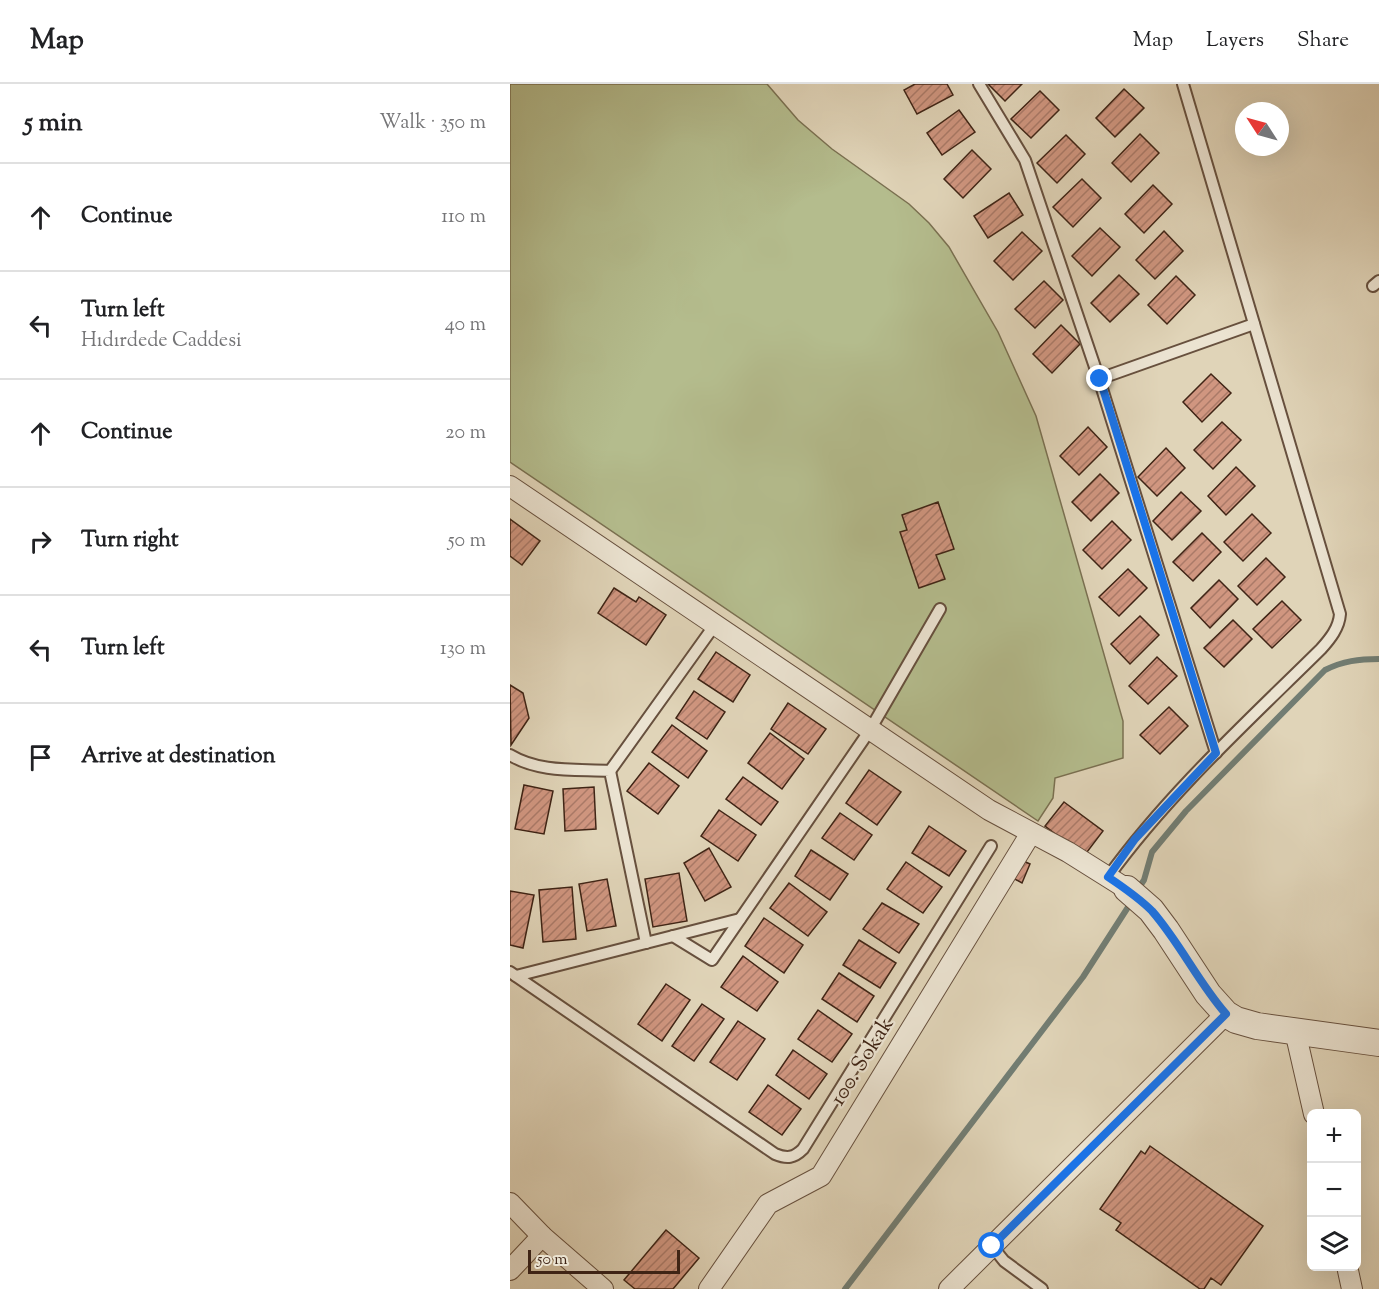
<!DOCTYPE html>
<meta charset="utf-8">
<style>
body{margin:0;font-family:"Sorts Mill Goudy",serif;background:#f6f6f6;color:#202124}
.controls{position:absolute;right:18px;bottom:18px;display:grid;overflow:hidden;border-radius:9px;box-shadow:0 6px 24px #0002}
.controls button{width:54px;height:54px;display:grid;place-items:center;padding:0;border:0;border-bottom:2px solid #e0e0e0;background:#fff;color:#202124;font:30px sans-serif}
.compass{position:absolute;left:725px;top:18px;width:54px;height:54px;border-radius:50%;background:#fff;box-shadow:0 6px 24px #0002;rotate:306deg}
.scale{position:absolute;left:18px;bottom:15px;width:152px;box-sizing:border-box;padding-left:6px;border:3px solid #3f2415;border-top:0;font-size:16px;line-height:21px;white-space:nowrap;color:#3f2415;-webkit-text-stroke:4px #ebe3d1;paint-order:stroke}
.stop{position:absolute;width:18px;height:18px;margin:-14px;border:4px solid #1a73e8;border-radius:50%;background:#fff}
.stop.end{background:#1a73e8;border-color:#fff;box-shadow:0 2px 6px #0008}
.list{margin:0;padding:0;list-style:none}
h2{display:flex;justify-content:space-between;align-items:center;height:78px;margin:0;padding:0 24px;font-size:26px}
h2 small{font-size:20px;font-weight:400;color:#757577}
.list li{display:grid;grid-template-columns:39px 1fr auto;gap:18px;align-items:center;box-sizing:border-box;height:108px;padding:0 24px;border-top:2px solid #e0e0e0}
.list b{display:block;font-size:22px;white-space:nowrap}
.list p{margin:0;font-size:20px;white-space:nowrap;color:#757577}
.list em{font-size:20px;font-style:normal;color:#757577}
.icon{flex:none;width:33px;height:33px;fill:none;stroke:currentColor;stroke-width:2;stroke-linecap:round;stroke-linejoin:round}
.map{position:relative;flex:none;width:869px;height:1205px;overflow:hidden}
header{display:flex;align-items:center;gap:36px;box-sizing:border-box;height:84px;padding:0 30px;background:#fff;border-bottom:2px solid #e0e0e0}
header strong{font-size:28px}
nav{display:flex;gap:33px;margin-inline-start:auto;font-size:21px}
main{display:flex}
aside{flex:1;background:#fff}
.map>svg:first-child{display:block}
.green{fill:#b4bc8d;stroke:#7a7051;stroke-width:1.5}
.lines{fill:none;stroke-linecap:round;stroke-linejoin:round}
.stream{stroke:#727d73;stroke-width:6}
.building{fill:url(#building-hatch);stroke:#3f2415;stroke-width:1.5}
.service-casing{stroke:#67503e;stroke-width:14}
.minor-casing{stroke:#67503e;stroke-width:22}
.tertiary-casing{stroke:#67503e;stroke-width:28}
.service{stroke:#ebe3d1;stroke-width:10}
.minor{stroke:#ebe3d1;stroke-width:20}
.tertiary{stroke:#ebe3d1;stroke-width:26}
.route{stroke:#1a73e8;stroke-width:8}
.labels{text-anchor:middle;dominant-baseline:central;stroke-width:4.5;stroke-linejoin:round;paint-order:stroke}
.street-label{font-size:22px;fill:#3f2415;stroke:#ebe3d1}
</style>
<header>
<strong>Map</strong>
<nav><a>Map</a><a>Layers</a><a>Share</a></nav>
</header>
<main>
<aside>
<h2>5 min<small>Walk · 350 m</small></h2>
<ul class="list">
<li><svg class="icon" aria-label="ahead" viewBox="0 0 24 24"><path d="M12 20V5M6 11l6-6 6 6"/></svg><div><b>Continue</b></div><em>110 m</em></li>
<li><svg class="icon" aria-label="left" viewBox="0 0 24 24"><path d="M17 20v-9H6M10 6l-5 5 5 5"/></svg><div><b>Turn left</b><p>Hıdırdede Caddesi</p></div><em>40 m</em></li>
<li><svg class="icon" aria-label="ahead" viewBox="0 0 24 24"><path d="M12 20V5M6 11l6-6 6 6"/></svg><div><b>Continue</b></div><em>20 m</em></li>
<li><svg class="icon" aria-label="right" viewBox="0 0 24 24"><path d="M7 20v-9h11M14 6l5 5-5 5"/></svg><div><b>Turn right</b></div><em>50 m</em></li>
<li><svg class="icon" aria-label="left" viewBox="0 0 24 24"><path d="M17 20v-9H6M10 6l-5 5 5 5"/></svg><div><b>Turn left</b></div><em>130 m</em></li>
<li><svg class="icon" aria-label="arrive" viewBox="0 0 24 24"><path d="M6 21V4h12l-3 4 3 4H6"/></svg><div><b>Arrive at destination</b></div></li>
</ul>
</aside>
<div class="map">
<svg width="869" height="1205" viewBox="0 0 869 1205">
<defs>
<pattern id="building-hatch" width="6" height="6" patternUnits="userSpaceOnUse" patternTransform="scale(1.5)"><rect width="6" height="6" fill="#d09680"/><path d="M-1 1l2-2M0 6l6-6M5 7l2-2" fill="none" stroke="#aa7a68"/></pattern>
</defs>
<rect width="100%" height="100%" fill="#e0d4b8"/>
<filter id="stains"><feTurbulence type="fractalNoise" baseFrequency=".00333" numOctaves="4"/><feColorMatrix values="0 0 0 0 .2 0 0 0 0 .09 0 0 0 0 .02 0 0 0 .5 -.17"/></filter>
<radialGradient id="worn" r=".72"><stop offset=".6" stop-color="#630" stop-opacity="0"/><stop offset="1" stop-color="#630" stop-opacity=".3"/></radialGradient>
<polygon class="green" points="0,0 257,0 288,36 322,65 399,120 419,139 439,163 488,248 526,332 613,637 613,674 545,694 543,714 528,737 0,378"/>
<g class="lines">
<g class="stream">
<path d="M628 805 634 796 642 768 676 727 815 586C833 577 849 575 869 575"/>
<polyline points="335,1205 573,893 622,817"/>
</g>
</g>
<g class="building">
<polygon points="405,0 437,0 443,11 407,30 394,6"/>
<polygon points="478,0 512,0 495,17"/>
<polygon points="614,5 634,24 605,53 586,34"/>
<polygon points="530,7 549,26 521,54 501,35"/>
<polygon points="449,26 465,48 432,71 417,49"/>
<polygon points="630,50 649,69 621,98 602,79"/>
<polygon points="556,51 575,70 547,99 527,79"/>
<polygon points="462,66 481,85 453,114 434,95"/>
<polygon points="572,95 591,114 563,143 543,123"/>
<polygon points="643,101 662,120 634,149 615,130"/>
<polygon points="499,109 513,131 478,154 464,132"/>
<polygon points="590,144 610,163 582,192 562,172"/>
<polygon points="654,147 673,167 645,195 626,176"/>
<polygon points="512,148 532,167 503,196 484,177"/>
<polygon points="609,191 629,210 600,238 581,219"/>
<polygon points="666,192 685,211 657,240 638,221"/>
<polygon points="534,197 553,216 525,244 505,225"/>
<polygon points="551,241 570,260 542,289 523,270"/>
<polygon points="701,290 721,309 692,338 673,318"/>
<polygon points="712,338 731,356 703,385 684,366"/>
<polygon points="578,343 597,363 569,391 550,372"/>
<polygon points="656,364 675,384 647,412 628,393"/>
<polygon points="726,383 745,402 716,431 698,412"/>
<polygon points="590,390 609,409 581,437 562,418"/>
<polygon points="671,408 691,427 662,456 643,437"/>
<polygon points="428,418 444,465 426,471 435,495 409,504 390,448 397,446 392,431"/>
<polygon points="742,430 761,449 733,477 714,458"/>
<polygon points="0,435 30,457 12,481 0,472"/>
<polygon points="602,437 621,456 592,485 573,466"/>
<polygon points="692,449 711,468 683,497 663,478"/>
<polygon points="756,474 775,493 747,521 728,502"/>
<polygon points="618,485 637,504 609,532 589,513"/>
<polygon points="709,496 728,515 700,544 681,524"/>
<polygon points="104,504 126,518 129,513 156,531 136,561 88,529"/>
<polygon points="772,517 791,536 762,564 743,545"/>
<polygon points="630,532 649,551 620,580 601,560"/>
<polygon points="723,536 742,555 714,583 694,564"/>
<polygon points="206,568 240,591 223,618 188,595"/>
<polygon points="647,573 667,592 638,620 619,602"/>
<polygon points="0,601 13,609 19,634 1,661"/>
<polygon points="184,607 215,628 197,655 166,634"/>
<polygon points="278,619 316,645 298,670 261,645"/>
<polygon points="659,623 678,642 650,670 630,651"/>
<polygon points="162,641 197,667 178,694 142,668"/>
<polygon points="260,649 294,675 272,705 238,679"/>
<polygon points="139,679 169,702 148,730 117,707"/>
<polygon points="359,686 391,708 367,741 336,719"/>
<polygon points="233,693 268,718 251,741 216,715"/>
<polygon points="14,701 43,707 34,750 5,745"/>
<polygon points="84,703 86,745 55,747 53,705"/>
<polygon points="554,718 593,747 574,772 535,742"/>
<polygon points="209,726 246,751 228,777 191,752"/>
<polygon points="330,729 362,751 344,776 312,754"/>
<polygon points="419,742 456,767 439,792 402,769"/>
<polygon points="199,764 221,803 195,817 174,779"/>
<polygon points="301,766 338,790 320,816 285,792"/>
<polygon points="511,776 520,780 512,799 503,794"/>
<polygon points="396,778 432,803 413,829 377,805"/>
<polygon points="169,789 177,837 143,843 135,795"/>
<polygon points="97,795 106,842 77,847 69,800"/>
<polygon points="279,799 317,828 298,852 260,824"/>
<polygon points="62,803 66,855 33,858 29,806"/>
<polygon points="0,807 24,811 13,864 0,861"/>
<polygon points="372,819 409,840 389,869 353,845"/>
<polygon points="254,834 293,861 274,889 235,862"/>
<polygon points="349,856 386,879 370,904 333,881"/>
<polygon points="233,872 268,898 247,927 211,903"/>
<polygon points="329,889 364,912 347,938 312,915"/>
<polygon points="156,900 180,916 152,957 128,940"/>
<polygon points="192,920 214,935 184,977 162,962"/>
<polygon points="308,926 342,950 322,978 288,955"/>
<polygon points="228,937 255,955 227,996 200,978"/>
<polygon points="283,966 317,990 299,1015 266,991"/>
<polygon points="258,1001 291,1025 272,1051 239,1028"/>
<polygon points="640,1062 753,1142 711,1201 701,1194 694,1205 690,1205 606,1146 611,1139 590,1125 631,1067 635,1070"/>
<polygon points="156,1146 189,1174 163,1205 125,1205 114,1196"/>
</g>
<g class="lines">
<g class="service-casing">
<g id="service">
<polyline points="469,0 515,76 589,295 706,669"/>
<polyline points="863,202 869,197"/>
<polyline points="589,295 744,240"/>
<path d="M0 671C30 689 66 685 100 687L136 859"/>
<polyline points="100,687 204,542"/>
<path d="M598 793C659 709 737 638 811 565 820 555 829 544 830 530L673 0"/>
<polyline points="163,852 202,876 360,646 430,525"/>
<path d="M0 888 265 1070C277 1075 284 1074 293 1065L481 762"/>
<polyline points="6,892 230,835"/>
<polyline points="482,1162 494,1177 532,1205"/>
</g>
</g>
<g class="minor-casing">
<g id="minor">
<polyline points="0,402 479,726 558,768 617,805"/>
<polyline points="785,947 804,1030"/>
<polyline points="0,1119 32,1152 93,1205"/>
<polyline points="837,1182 842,1205"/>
<polyline points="0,1186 32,1152"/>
<polyline points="199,1205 258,1120 311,1092 521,749"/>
<polyline points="439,1205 716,930"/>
</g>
</g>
<g class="tertiary-casing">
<polyline id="tertiary" points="617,805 641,826 656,846 698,910 716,930 726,936 747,942 869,959"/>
</g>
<use href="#service" class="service"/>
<use href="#minor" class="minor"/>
<use href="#tertiary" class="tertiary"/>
</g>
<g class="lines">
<path class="route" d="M482 1162 716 930C688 898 670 859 642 827 629 814 613 803 598 793L625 755 706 669 590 295"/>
</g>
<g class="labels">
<g class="street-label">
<text transform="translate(353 978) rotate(-58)">100. Sokak</text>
</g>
</g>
<rect width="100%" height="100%" filter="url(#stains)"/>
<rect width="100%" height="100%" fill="url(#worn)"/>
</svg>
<div class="controls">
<button>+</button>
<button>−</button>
<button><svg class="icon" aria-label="layers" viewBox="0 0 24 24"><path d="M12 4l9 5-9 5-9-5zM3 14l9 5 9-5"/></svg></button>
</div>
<svg class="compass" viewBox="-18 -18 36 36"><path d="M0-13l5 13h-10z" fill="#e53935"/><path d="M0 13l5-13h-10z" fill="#757577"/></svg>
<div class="scale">50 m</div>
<div class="stop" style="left:482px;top:1162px"></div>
<div class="stop end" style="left:590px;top:295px"></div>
</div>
</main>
